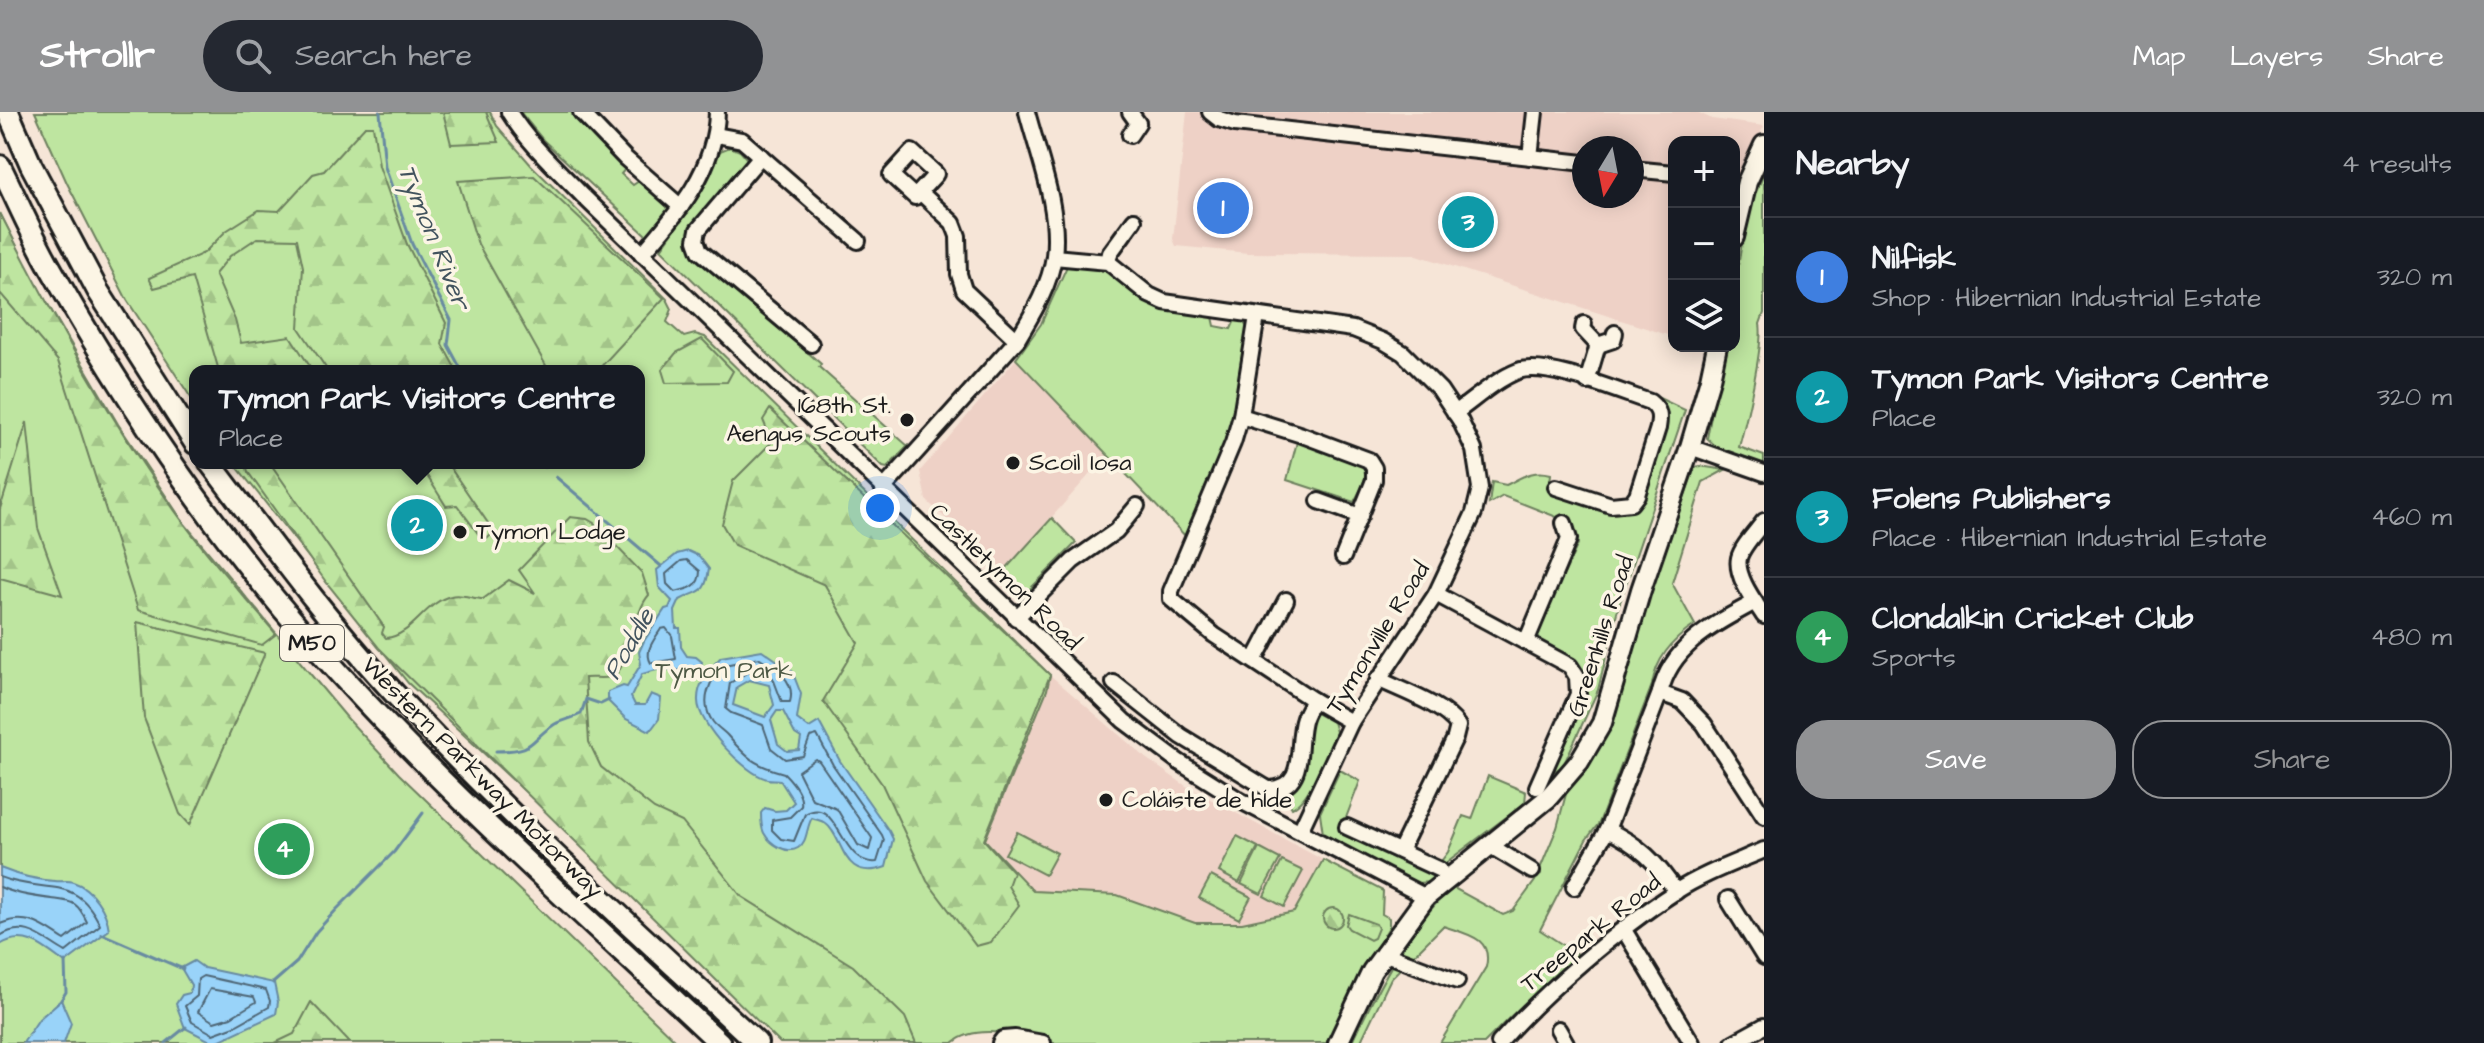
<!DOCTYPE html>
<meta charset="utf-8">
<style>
body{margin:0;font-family:"Architects Daughter",sans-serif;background:#242831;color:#f1f3f6}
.controls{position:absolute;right:24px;top:24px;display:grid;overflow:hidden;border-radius:16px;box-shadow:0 4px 20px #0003}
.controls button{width:72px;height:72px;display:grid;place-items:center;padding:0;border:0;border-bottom:2px solid #363941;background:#171b24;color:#f1f3f6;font:40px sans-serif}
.compass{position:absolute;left:1572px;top:24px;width:72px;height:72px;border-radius:50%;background:#171b24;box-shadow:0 4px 20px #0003;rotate:190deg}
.you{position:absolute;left:880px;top:396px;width:28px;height:28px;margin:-20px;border:6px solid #fff;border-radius:50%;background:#1a73e8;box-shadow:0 0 0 12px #1a73e833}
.badge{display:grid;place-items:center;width:52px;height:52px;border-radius:50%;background:#919294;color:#fff;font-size:26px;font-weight:700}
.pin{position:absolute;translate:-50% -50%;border:4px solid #fff;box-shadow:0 2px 8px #0006}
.popup{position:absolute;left:189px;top:253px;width:456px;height:104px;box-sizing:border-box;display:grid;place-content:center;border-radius:16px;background:#171b24;filter:drop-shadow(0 2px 6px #0005);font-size:26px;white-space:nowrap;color:#9ea1a6}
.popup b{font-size:30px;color:#f1f3f6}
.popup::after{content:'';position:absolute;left:50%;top:100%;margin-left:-16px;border:16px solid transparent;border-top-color:#171b24}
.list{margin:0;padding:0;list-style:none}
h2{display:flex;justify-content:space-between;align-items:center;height:104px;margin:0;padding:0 32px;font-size:34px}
h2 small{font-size:26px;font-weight:400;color:#9ea1a6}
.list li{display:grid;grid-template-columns:52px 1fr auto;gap:24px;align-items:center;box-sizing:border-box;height:120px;padding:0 32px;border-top:2px solid #363941}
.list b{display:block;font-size:30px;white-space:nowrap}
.list p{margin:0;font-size:26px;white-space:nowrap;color:#9ea1a6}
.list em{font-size:26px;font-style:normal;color:#9ea1a6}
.actions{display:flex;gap:16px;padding:24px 32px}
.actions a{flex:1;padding:18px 0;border:2px solid #919294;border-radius:32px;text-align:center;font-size:28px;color:#919294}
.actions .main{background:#919294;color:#fff}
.icon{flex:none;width:44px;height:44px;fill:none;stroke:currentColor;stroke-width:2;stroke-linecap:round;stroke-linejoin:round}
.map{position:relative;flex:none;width:1764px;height:931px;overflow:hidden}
header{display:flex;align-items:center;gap:48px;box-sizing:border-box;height:112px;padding:0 40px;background:#919294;color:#fff}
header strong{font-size:38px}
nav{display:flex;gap:44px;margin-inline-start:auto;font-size:28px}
.search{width:560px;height:72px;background:#242831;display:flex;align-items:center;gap:20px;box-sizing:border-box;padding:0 28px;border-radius:44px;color:#9ea1a6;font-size:30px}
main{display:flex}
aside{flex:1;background:#171b24}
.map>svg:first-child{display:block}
.built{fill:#eed1c6;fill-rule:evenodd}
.green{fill:#bee5a0;stroke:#6d805e;stroke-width:2}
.forest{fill:url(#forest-firs);stroke:#6d805e;stroke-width:2}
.water{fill:#99d3f9;stroke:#678aa1;stroke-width:2;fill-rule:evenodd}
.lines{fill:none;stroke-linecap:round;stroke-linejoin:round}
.shore{stroke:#4e6574;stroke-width:2}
.stream{stroke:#678aa1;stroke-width:3}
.minor-casing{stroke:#1c1c1c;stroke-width:20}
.major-casing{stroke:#1c1c1c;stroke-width:24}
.highway-casing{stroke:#1c1c1c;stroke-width:26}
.minor{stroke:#fcf5e5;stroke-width:14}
.major{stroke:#fcf5e5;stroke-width:18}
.highway{stroke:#fcf5e5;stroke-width:20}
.poi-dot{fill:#1c1c1c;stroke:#fcf5e5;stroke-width:3}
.labels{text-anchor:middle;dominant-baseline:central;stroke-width:7;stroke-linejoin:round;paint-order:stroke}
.shield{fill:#fcf5e5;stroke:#5f5d58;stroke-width:2}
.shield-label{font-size:22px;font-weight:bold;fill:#1c1c1c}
.poi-label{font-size:24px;fill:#1c1c1c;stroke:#fcf5e5;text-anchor:start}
.street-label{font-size:24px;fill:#1c1c1c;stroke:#fcf5e5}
.park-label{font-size:24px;fill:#4d5844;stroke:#fcf5e5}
.water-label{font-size:26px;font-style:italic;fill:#42535e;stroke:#fcf5e5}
</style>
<header>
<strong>Strollr</strong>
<div class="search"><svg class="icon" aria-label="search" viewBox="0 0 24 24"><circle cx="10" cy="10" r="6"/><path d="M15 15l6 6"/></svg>Search here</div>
<nav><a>Map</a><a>Layers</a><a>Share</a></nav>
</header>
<main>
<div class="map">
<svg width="1764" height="931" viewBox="0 0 1764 931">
<defs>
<pattern id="forest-firs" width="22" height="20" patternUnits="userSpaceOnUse" patternTransform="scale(2)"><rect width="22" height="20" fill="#bee5a0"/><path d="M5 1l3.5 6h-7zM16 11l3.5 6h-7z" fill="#a3c489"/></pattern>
</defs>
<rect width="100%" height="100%" fill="#f6e5d7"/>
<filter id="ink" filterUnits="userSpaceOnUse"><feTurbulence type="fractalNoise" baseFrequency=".0125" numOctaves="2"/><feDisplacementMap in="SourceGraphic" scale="16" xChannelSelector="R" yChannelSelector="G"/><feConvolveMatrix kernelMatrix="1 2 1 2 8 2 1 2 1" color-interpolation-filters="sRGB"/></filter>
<g filter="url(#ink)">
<g class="built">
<path d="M1187 0H1697L1712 7 1764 14 1742 59 1734 82V30H1674V225L1414 142 1248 141 1176 134 1173 127ZM1584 36H1632V84H1584Z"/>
<polygon points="1016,247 1107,343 1003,460 926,388 920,359"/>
<polygon points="1050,563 1147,647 1186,674 1323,748 1294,800 1242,811 1195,811 1117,783 1033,779 985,728 1047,578"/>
</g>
<g class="green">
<path d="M35 0H490L497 14 531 53 667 187 672 197 667 210 684 225 695 222 705 225 1050 563 1047 578 985 728 1033 779 1117 783 1195 811H1242L1294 800 1323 748 1383 779 1382 802 1389 806V815L1357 868 1328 931H1048C1021 924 977 910 953 931H796L408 571 234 351H639V259H195V292L127 188 67 71Z"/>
<polygon points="520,0 572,0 626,56 621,62 633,73 639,69 668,94 670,101 651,124 646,123 543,28"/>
<polygon points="730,35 740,39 747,47 746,52 690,130 695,142 821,252 819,255 908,334 887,356 883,355 661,137 699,83 720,39"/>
<path d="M1764 62V201L1760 212C1764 232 1746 310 1739 335L1764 344V354L1721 339 1707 326 1724 234H1734V179L1747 100Z"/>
<polygon points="0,101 33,167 118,312 184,411 348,607 399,662 678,931 0,931"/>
<polygon points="1067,154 1109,159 1169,198 1213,205 1215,214 1231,217 1235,208 1243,210 1249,217 1231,322 1189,428 1016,247 1041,212"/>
<path d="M1659 286 1685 298 1618 496 1598 578 1563 654 1549 662 1584 579 1542 533 1537 521 1578 432 1572 411 1503 384 1489 392 1492 370 1506 373C1522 365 1533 357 1551 362L1549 379 1624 398 1664 299Z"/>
<path d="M1298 326 1359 349C1372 362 1361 376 1354 390L1287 368Z"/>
<path d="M1700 354 1725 358 1703 370 1672 471 1695 513C1673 527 1656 547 1652 573L1599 711 1586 728 1540 818 1580 844 1511 904 1484 931H1440L1486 855C1493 825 1466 822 1443 814L1391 866 1360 931H1352C1378 875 1407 818 1452 775L1503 803 1513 799 1535 769 1557 716 1566 682 1595 638 1695 355Z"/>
<polygon points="1052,406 1076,431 1025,482 1003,460"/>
<path d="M1316 601 1333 610 1336 620C1327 640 1311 687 1292 696L1284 681C1308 665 1307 636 1307 610Z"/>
<polygon points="1340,658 1360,669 1341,719 1432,761 1448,740 1463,704 1472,707 1488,664 1526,680 1525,691 1448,749 1431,770 1417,771 1323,722 1320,701"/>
<polygon points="1017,720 1057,741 1045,763 1005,742"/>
<polygon points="1237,724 1258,735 1239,771 1219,760"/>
<polygon points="1259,736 1280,747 1261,782 1241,772"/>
<polygon points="1282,749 1303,759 1284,795 1264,784"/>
<polygon points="1211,764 1251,785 1239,807 1199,786"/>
</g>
<g class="forest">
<polygon points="443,0 486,0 499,30 451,32"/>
<polygon points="365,14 373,14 379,54 407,132 446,211 442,232 457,259 412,259 408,255 407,259 328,259 299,216 303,155 297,127 257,126 230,144 215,162 235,208 241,231 290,224 313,259 286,259 277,250 262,259 219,259 192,166 154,176 149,166 204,141 226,119 259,98 279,99 313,62 324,59"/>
<polygon points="534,64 664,186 597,259 549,259 478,132 458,69"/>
<path d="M0 101C54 207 113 314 183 410 211 449 245 485 276 522L262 533 138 498 58 249 0 181Z"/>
<polygon points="702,227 733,259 727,270 666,271 662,258 676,241"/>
<polygon points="770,297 1050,563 984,728 1013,760 1008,774 1019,793 991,830 976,834 927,769 882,672 823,589 858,531 825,473 734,433 722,412 733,369 772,330 763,308"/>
<polygon points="27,310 38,416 62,483 0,466 0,397"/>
<path d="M246 351H270L384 515 382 521 386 526C412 524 425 490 451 484 460 481 474 487 483 487L509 468 535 481 519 458 570 405 587 407 594 411 642 461 649 483C632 501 630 559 611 565 603 567 593 565 585 566L589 630 601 655 654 697 682 710 741 784 853 854 905 905 916 931H780L379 536 326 470 248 360Z"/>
<polygon points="419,351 447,351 494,420 488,426 480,424 457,393 446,394"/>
<polygon points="137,510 265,541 190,713 180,702 144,606"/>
<circle cx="1333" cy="806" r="10"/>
<polygon points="1349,802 1376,812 1378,816 1374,826 1370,828 1349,817 1346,813"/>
<polygon points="311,890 350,931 275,931 294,922"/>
</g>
<g class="water">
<path d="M688 439 699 444 709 457C705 484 700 477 680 488L675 499 676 516H680L681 535 687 544 696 545 702 550 701 555 690 559 660 557 642 562 631 585 635 593H645L651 582 661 586 659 607 650 619 626 607 608 589V580L623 574 627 575 641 552 639 540 644 529 665 497 669 496 672 489 659 475 657 458 677 442Z"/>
<path d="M762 538 792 559 801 582 797 607 809 616 819 610 840 649 889 719 893 727 886 755C840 771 845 725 825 711 821 708 816 708 812 706 806 715 808 730 798 736 787 743 770 732 764 721 761 716 761 707 761 701L765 696 775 699 786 698 794 690 780 668C776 667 771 668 767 667 744 661 698 612 698 589 697 572 710 556 721 545ZM749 568 769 573 774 593 765 605 733 593 737 575ZM777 599H783L795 622 801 626 799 638 787 639 778 632 771 608Z"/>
<path d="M0 756C17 763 37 768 55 769 61 770 68 768 73 770 92 776 107 799 109 818L65 851C45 836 25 817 0 833Z"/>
<polygon points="194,849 204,856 274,871 278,890 276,902 214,931 185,916 176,892 182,883 190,881 191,873 181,856"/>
<polygon points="61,888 71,911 64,931 23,931 39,907"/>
</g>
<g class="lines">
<g class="shore">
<path d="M687 448 700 459C700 475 689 477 675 480L667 472 666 462 681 449Z"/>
<path d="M666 516 672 524 676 547 651 551C644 539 654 528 661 517Z"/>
<path d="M760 546C776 556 796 569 790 590H782L773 566 748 560 730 571 726 597 731 601 763 613 771 636 785 647 803 644 810 625 817 623 833 653 882 723 884 728 877 750C838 754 840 682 805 702L794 729 781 727 772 718V708L790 705 801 694C803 682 792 669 784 661 754 653 747 646 727 623 723 619 717 615 713 610 699 591 709 568 724 553Z"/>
<polygon points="815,647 819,649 872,726 869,738 858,733 837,697 812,687 798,659"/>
<path d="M0 765C45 783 76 761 100 813L66 840C45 829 27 807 0 824"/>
<path d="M0 775C15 782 35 785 52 787 73 790 77 789 87 810L65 828C44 815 28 800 0 812"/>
<polygon points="203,864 266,878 270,889 269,895 235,914 213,922 192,910 185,894 197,884 198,867"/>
<polygon points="210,877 254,885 256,890 231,905 214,910 198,900"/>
</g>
<g class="stream">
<polyline points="380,0 385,55 412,132 451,208 448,233 462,259"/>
<polyline points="540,351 545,355"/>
<polyline points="556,365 661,454"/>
<path d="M496 639C538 639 527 629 555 612 563 608 573 606 581 602L586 587 601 592 609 588"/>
<polyline points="102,822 183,857"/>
<polyline points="273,871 297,850 316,820 337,797 394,740 423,701"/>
<polyline points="61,888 66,880 65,850"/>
<polyline points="166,931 186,915"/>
</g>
<g class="minor-casing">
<g id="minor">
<path d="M509 0C528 31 556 56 582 83L1124 609 1179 650 1241 689 1426 785"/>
<polyline points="581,0 625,46 681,95"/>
<polyline points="1210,0 1219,7 1235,12 1584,51"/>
<polyline points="716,23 742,28 858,129"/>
<polyline points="1130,23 1138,11 1130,0"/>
<polygon points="912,40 936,62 915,85 891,63"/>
<polyline points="761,44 698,118 696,128 700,139 811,232"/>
<polyline points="1530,45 1535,0"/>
<polyline points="1632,57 1674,61"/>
<polyline points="920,80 953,111 958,124 959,162 964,178 1017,228"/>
<path d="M642 142C678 101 716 57 717 0"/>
<polyline points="1054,145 1108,150 1149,183 1164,190 1353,217 1383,229 1403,241 1440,278 1460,308 1474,338 1480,376 1474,401 1436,482 1351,610 1300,719"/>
<polyline points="1108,150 1110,141 1134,108"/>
<polyline points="1257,204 1241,304 1233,331 1171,479 1171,487 1214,523 1313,588 1351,610"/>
<polyline points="1584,212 1583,217 1598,233 1613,228 1615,221"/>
<polyline points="1587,270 1598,233"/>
<path d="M1455 301C1475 287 1495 268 1518 259 1547 249 1619 280 1650 290 1660 298 1660 304 1658 316L1637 383 1631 391 1611 393 1556 375"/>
<polyline points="1241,304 1302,323 1369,348 1374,356 1374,368 1343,445"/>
<polyline points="1690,335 1764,361"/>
<path d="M883 377 1017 228C1032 203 1050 174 1054 144 1060 96 1039 46 1027 0"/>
<polyline points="1319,389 1360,404"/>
<path d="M1764 409C1757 419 1742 434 1739 446 1735 464 1755 490 1764 504"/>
<polyline points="1436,482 1570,554 1577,565 1578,582 1537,675"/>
<polyline points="1016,506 1073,449 1116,419 1137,394"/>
<polyline points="1526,530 1569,427 1564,411"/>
<polyline points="1254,549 1286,488"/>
<path d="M1378 567C1400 578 1445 593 1458 614L1455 626 1400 739"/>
<path d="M1114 571 1181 624 1268 677C1309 677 1295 631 1304 606 1306 600 1310 594 1313 588"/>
<polyline points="1660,581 1682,589 1704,612 1764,704"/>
<polyline points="1347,715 1440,758"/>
<polyline points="1489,733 1532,759"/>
<polyline points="1574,775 1607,718"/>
<path d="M1676 780C1658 751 1638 732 1607 718L1660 581C1671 533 1715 512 1755 490"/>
<polyline points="1728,787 1764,845"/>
<polyline points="1624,818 1692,931"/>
<polyline points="1383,841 1457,869"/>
<polyline points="1558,917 1566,931"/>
<polyline points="1000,931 1003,927 1015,926 1043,931"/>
<path d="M1499 931C1544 880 1618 817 1675 780 1703 762 1734 751 1764 738"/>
<polyline points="1733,931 1764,914"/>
</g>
</g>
<g class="major-casing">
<g id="major">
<polyline points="1734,125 1747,70 1764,33"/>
<polyline points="1338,931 1372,859 1426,785 1548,686 1579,650 1602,611 1641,478 1690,335 1710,267 1717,234"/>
</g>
</g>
<g class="highway-casing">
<g id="highway">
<polyline points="8,0 31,53 98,179 195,331"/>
<path d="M0 54C18 90 34 128 54 162 128 293 215 421 314 533 439 676 583 801 720 931"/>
<path d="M210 351C270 430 328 510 395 582 509 705 635 817 757 931"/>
</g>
</g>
<use href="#minor" class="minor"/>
<use href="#major" class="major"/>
<use href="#highway" class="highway"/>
</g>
</g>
<g class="poi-dot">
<circle cx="907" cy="308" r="8"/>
<circle cx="1013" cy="351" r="8"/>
<circle cx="460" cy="420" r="8"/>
<circle cx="1106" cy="688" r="8"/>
</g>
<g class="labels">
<rect class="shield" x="280" y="513" width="64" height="36" rx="6"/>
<g class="shield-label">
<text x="312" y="531">M50</text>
</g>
<g class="poi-label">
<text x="891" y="294" text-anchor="end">168th St.<tspan x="891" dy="28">Aengus Scouts</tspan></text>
<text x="1029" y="351">Scoil Iosa</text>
<text x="476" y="420">Tymon Lodge</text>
<text x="1122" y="688">Coláiste de hÍde</text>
</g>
<g class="street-label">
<text transform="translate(1005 465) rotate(44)">Castletymon Road</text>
<text transform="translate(1601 524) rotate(-72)">Greenhills Road</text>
<text transform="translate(1378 526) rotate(-58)">Tymonville Road</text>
<text transform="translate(482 666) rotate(45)">Western Parkway Motorway</text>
<text transform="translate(1591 821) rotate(-39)">Treepark Road</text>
</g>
<g class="park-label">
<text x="724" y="559">Tymon Park</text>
</g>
<g class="water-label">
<text transform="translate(434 125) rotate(68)">Tymon River</text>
<text transform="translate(629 532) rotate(-60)">Poddle</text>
</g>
</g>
</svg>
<div class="controls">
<button>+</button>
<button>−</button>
<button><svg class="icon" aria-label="layers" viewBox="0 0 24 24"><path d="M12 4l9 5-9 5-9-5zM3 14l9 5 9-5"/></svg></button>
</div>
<svg class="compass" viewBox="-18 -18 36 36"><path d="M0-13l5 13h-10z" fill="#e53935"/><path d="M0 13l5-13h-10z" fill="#9ea1a6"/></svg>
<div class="you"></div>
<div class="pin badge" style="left:1223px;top:96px;background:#3f7fe0">1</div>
<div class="pin badge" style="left:417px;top:413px;background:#0f9aa8">2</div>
<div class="popup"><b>Tymon Park Visitors Centre</b>Place</div>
<div class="pin badge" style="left:1468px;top:110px;background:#0f9aa8">3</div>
<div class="pin badge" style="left:284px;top:737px;background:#2e9e5b">4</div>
</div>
<aside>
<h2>Nearby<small>4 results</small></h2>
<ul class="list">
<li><span class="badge" style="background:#3f7fe0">1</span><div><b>Nilfisk</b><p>Shop · Hibernian Industrial Estate</p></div><em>320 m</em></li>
<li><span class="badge" style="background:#0f9aa8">2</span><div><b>Tymon Park Visitors Centre</b><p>Place</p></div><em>320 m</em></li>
<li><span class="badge" style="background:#0f9aa8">3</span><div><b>Folens Publishers</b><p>Place · Hibernian Industrial Estate</p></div><em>460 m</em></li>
<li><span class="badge" style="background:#2e9e5b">4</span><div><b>Clondalkin Cricket Club</b><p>Sports</p></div><em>480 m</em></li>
</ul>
<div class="actions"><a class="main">Save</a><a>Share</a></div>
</aside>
</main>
